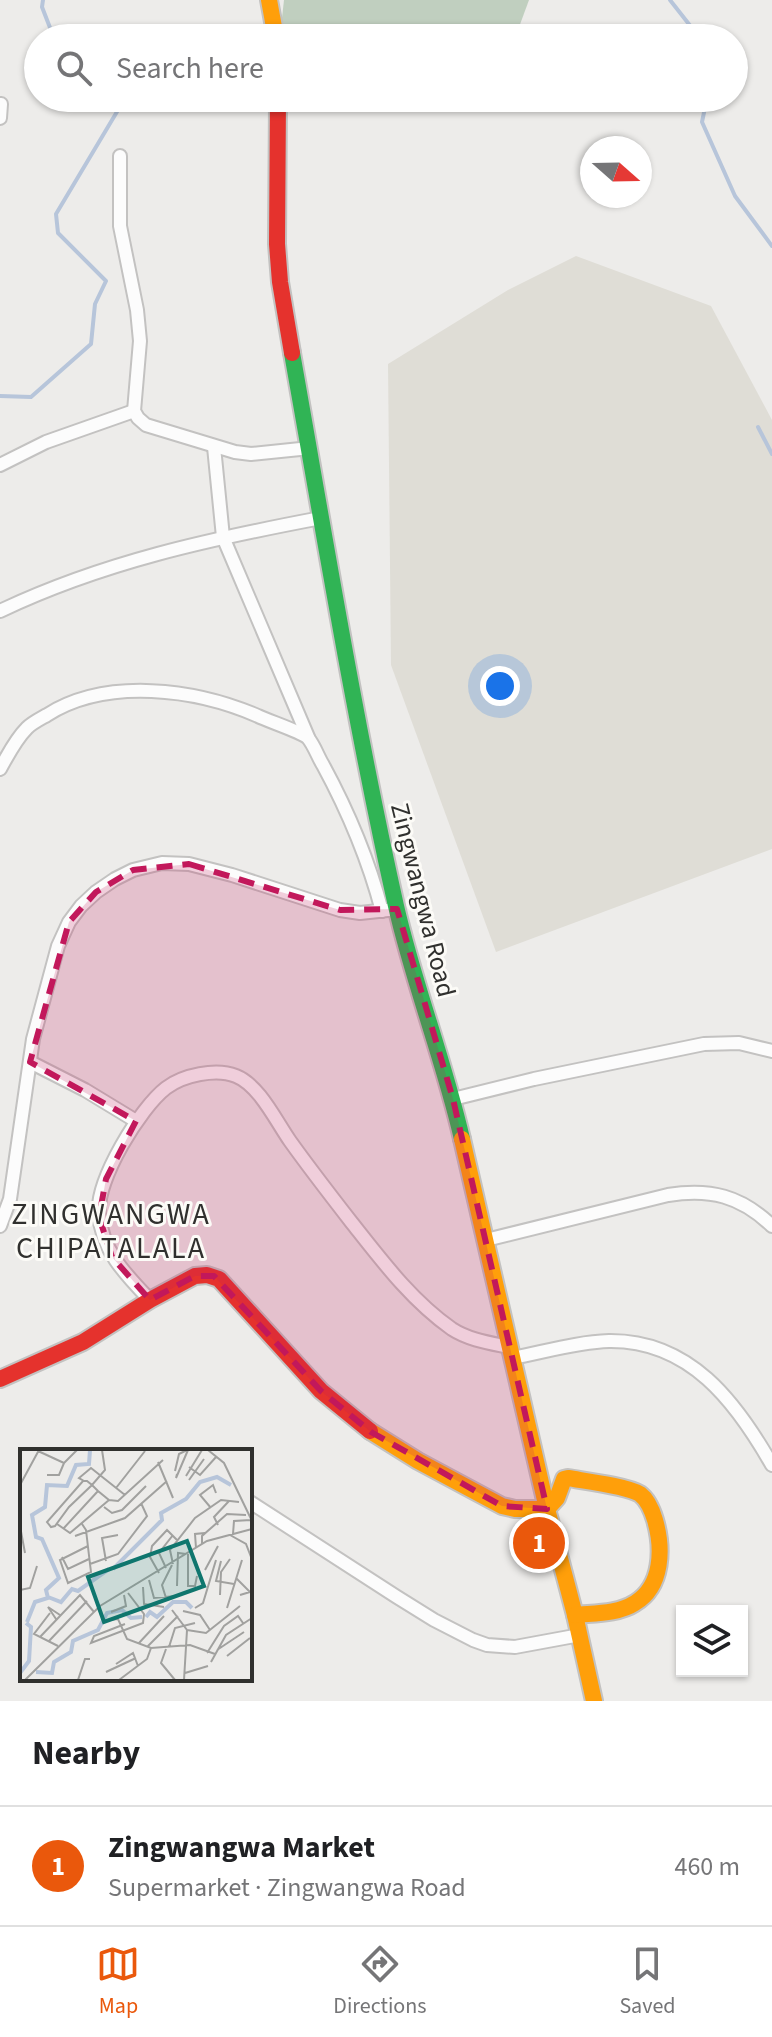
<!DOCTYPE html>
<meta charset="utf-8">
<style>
body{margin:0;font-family:"Source Sans 3",sans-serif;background:#f2f2f2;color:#202124}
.controls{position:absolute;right:24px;bottom:24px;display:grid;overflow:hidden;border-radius:0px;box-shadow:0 2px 6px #0004}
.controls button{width:72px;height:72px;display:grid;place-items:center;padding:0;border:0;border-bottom:2px solid #e0e0e0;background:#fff;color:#202124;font:40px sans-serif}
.compass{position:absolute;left:580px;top:136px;width:72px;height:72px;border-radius:50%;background:#fff;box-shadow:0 2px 6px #0004;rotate:110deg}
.you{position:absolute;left:500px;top:686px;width:28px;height:28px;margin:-20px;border:6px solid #fff;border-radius:50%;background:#1a73e8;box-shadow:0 0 0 12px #1a73e833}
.badge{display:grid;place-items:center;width:52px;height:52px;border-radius:50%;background:#ea580c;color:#fff;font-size:26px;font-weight:700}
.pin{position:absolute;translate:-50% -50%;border:4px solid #fff;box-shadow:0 2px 8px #0006}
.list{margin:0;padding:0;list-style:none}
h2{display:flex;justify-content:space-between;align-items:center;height:104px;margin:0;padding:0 32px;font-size:34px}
h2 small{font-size:26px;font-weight:400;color:#757577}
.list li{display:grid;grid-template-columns:52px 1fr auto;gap:24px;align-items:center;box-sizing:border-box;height:120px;padding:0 32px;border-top:2px solid #e0e0e0}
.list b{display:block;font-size:30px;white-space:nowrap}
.list p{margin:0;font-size:26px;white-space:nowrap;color:#757577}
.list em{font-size:26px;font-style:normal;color:#757577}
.icon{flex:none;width:44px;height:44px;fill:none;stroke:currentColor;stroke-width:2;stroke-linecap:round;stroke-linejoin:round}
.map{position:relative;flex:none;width:772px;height:1701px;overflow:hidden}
.search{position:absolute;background:#fff;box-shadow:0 2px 6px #0004;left:24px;right:24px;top:24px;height:88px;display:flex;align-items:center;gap:20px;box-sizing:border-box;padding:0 28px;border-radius:44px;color:#757577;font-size:30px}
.sheet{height:224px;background:#fff}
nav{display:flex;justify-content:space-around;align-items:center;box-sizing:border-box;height:112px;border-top:2px solid #e0e0e0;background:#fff;font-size:22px;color:#757577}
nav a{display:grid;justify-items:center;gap:4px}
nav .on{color:#ea580c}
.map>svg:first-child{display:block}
.built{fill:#dfddd6}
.forest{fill:#c0cfbf}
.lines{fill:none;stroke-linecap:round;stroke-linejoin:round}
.stream{stroke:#b7c5da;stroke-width:4}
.street-casing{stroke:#c3c2c1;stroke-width:16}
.fast-casing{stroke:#c3c2c1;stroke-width:20}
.slow-casing{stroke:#c3c2c1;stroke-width:20}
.jam-casing{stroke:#c3c2c1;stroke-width:20}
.street{stroke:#fcfcfc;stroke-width:12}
.fast{stroke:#30b455;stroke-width:16}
.slow{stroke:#ff9f0a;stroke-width:16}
.jam{stroke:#e5322d;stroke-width:16}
.marked{fill:#c2185b;fill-opacity:0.2;stroke:#c2185b;stroke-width:6;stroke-dasharray:16 10;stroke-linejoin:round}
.labels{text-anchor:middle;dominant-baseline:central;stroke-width:6;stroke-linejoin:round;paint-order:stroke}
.street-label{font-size:26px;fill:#30302e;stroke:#fcfbf7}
.quarter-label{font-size:30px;letter-spacing:2px;fill:#30302e;stroke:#fcfbf7}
.inset-river{fill:none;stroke:#b7c5da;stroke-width:4}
.inset-road{fill:none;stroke:#a1a19f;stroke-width:2}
.view{fill:#0f766e;fill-opacity:0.15;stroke:#0f766e;stroke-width:4}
.inset-edge{fill:none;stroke:#30302e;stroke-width:4}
</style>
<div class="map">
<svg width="772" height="1701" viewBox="0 0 772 1701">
<rect width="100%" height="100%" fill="#edecea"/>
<polygon class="built" points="576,256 711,306 772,420 772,849 496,952 391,665 388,364 508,290"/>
<polygon class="forest" points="284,0 529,0 515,38 287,38 280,36"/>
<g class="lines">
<g class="stream">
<polyline points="43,0 42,7 54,38"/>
<polyline points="670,0 692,28 695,38"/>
<polyline points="707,98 702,122 735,196 772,246"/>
<polyline points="0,396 31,397 91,344 95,304 106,281 58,233 56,214 124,100 122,98"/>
<polyline points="758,427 772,454"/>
</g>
<g class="street-casing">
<g id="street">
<polyline points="0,118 1,104"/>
<polyline points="120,156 120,226 137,310 140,341 134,411 138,418 146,425 235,452 251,454 310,448"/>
<polyline points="214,447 223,537 308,737"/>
<polyline points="0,465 46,442 134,411"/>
<path d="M0 611C103 562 210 539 321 518"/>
<path d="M0 769C8 755 15 740 27 728 32 723 40 719 47 715 107 677 196 689 258 716 268 721 302 732 308 738 314 745 318 757 323 765 349 813 368 858 382 911"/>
<polyline points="30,1062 85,1090 136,1121"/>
<polyline points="453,1099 534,1079 704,1044 739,1043 772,1051"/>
<polyline points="0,1226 10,1199 33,1039 58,946 69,922 81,906 96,892 115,879 133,870 162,863 189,864 232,875 340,910 360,913 397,909"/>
<path d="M486 1240 668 1195C710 1188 741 1196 772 1226"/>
<path d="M150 1300C126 1275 101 1250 99 1213 96 1180 140 1108 166 1088 183 1075 216 1068 236 1076 259 1085 276 1121 290 1141 310 1169 331 1196 352 1223 382 1261 412 1301 452 1329 469 1340 490 1343 509 1347"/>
<path d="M512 1358C544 1352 577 1342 609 1341 690 1340 736 1402 772 1465"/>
<polyline points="250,1502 397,1597 434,1620 473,1640 487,1645 515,1647 580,1635"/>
</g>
</g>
<g class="fast-casing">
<path id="fast" d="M292 353C325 538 355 723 396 906 414 985 444 1060 462 1139"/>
</g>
<g class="slow-casing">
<g id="slow">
<polyline points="269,0 276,38"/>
<polyline points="462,1139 547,1509 575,1615 594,1701"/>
<path d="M370 1431 418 1461 502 1506 515 1509H547L557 1498 564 1479 568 1478C585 1481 627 1486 640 1494 648 1500 652 1510 655 1520 663 1548 663 1586 635 1603 618 1614 594 1613 575 1615"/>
</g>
</g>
<g class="jam-casing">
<g id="jam">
<polyline points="278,98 277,244 280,282 292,353"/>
<polyline points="0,1379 83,1342 150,1300 195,1276 207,1275 219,1279 321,1391 370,1431"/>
</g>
</g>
<use href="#street" class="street"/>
<use href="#fast" class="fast"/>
<use href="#slow" class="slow"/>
<use href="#jam" class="jam"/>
</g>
<path class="marked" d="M189 864 340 910 397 909 453 1099 547 1509 502 1506 371 1432 321 1391 214 1276H195L150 1300 112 1257 99 1217 106 1179 136 1121 30 1062 69 922 96 892 133 870Z"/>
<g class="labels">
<g class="street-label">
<text transform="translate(423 900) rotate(76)">Zingwangwa Road</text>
</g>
<g class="quarter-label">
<text x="111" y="1214">ZINGWANGWA<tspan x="111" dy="34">CHIPATALALA</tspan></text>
</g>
</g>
<g transform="translate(20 1449)">
<rect width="232" height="232" fill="#edecea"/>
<path class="inset-river" d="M93 120 142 71 141 64 166 50 180 33 197 28 211 36M28 148 41 153 52 140 58 142 89 120M126 168 130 163 137 168 153 153H166L172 159M7 173 15 153 28 149 26 141 39 129 22 90 16 88 12 66 25 58 27 36 47 37 56 16 69 15 70 1M16 223 32 224 34 213 51 203 53 192 78 181 87 164 102 161 111 169 122 168M0 224 9 212 11 178 6 174"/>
<path class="inset-road" d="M82 1 85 21 72 36 49 58 35 77 31 78 27 73 63 32H67L72 36 78 42 89 51 98 52 143 11M188 1 204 14 232 72M18 2 44 14 57 1M138 13 153 49M169 18 180 26 196 8M155 22 159 5 167 1M157 25 156 29 168 1M27 26H39L44 14M166 27 182 1M169 31 184 10M64 32 59 29 71 19 105 46M0 36 19 1M96 39 125 2M84 58 92 64 102 61 126 37M191 59 180 46 193 36 196 44M37 75 50 84 89 51M62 75 66 81 70 115 71 123 48 134 40 111 68 97M198 76 194 68 209 52M0 77 5 104M43 80 78 42M213 85 214 72 231 71M210 86 226 95 231 108M55 87 105 69 147 32M182 95V87L207 65 226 66M176 99 175 85 185 84M168 105V137H175L177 127M42 108 48 120 69 110M86 112 82 89 98 86M201 112 196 132 214 135M70 115 98 105 127 67 121 54M153 115 150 101 175 69 201 51 219 53M146 119 139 104 153 86M185 121 198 97M139 124 130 108 132 97 147 81 158 92M216 129 230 143 220 146M129 131 134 149 156 147M157 137 158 104 166 105M123 138 124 155 144 158M0 141 10 139 17 117M200 146 201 123 210 110M146 149 142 136 152 116M175 159 183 154 196 111M207 159 222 111M152 161 167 181 164 231M163 162 180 166 190 181M91 163 106 157 104 146M30 164 14 185 38 197M36 170 28 158 40 166M90 171 98 170 107 190 131 199 170 196 195 205M105 175 74 187 71 194 123 174 124 165 108 144M167 181 186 184 220 157M20 188 60 146 74 163M29 192 67 152M119 194 144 167M128 197 158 167M149 198 155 179 175 174M146 200 141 214 155 231M197 201 224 183M187 204 204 177 218 167 223 174M207 207 230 189M191 213 206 186 232 169M96 215 113 204 118 217M86 223 116 209M165 224 188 217M5 231 80 157 187 92 232 80M58 231 65 210H70M99 231 127 210 131 199"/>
<path class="view" d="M167 92 184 137 84 173 68 128Z"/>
<rect width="232" height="232" class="inset-edge"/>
</g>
</svg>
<div class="controls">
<button><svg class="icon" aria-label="layers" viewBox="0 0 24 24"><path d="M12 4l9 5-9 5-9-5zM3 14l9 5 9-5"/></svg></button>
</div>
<svg class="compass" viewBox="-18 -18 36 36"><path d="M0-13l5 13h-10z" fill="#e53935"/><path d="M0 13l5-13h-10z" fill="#757577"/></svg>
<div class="you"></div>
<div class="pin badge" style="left:539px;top:1543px">1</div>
<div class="search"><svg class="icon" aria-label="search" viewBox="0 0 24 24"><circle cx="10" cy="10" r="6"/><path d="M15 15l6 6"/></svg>Search here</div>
</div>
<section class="sheet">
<h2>Nearby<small></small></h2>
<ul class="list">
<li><span class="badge">1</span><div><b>Zingwangwa Market</b><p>Supermarket · Zingwangwa Road</p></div><em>460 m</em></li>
</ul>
</section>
<nav>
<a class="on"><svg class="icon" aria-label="map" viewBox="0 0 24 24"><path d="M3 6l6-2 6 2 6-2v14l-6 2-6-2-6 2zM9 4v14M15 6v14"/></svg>Map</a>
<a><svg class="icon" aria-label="directions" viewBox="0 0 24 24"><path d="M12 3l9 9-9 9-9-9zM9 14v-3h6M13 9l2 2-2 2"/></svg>Directions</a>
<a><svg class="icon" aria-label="saved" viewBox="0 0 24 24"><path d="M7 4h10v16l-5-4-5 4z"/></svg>Saved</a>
</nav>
